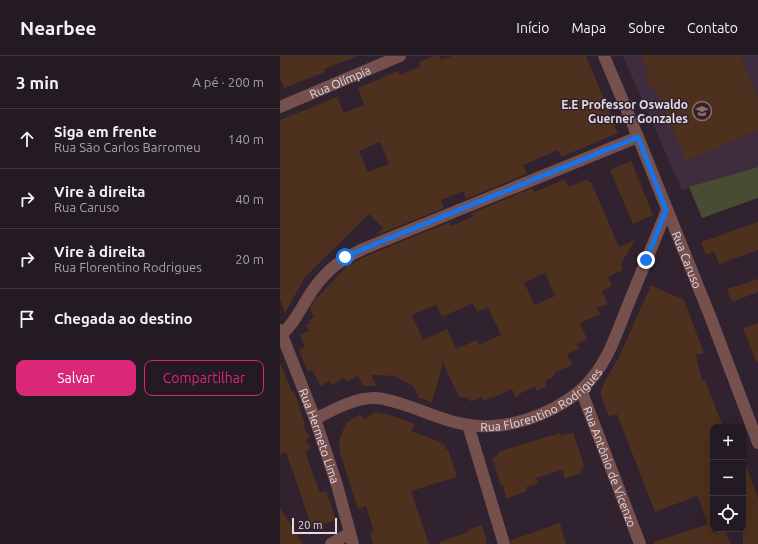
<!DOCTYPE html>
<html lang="pt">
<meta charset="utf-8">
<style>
body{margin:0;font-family:Ubuntu,sans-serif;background:#2c232b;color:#f1f3f6}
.controls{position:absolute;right:12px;bottom:12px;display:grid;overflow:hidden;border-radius:8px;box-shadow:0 4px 16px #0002}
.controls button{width:36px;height:36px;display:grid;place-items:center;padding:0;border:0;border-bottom:1px solid #413841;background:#241a23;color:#f1f3f6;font:20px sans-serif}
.scale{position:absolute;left:12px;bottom:10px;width:45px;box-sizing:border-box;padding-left:4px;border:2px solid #e2d9e2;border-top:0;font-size:11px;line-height:14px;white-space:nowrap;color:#e2d9e2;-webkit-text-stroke:3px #30222f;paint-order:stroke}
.stop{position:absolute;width:12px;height:12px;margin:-9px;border:3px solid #1a73e8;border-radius:50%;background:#fff}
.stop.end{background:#1a73e8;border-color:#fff;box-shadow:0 1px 4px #0008}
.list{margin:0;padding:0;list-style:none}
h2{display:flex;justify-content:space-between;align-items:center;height:52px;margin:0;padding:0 16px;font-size:17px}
h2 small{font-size:13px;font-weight:400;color:#a3a1a6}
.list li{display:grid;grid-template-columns:26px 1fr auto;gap:12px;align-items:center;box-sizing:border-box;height:60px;padding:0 16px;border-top:1px solid #413841}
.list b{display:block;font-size:15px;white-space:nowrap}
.list p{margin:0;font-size:13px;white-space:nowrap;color:#a3a1a6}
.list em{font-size:13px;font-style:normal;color:#a3a1a6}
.actions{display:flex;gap:8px;padding:12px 16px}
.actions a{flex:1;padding:9px 0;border:1px solid #db2777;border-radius:8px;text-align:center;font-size:14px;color:#db2777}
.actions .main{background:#db2777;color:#fff}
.icon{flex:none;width:22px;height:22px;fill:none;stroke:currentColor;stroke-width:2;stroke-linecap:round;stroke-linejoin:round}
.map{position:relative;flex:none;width:478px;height:488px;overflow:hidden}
header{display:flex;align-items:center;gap:24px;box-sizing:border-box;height:56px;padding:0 20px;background:#241a23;border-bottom:1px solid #413841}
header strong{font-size:19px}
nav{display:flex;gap:22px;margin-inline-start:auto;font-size:14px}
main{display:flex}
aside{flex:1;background:#241a23}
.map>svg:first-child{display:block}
.built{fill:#3f2c3e}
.green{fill:#474c32}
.building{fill:#4d301d;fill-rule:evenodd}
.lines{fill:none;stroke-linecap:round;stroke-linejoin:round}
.minor{stroke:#75504d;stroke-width:12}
.route{stroke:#1a73e8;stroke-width:5}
.labels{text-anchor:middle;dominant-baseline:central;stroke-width:3;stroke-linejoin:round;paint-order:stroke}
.street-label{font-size:12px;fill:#e2d9e2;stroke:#30222f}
.poi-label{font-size:12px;font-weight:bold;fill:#e2d9e2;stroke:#30222f;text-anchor:end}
</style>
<header>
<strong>Nearbee</strong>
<nav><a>Início</a><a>Mapa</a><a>Sobre</a><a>Contato</a></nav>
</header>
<main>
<aside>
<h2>3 min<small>A pé · 200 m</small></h2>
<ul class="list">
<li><svg class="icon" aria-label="ahead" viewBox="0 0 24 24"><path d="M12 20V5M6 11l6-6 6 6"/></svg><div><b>Siga em frente</b><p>Rua São Carlos Barromeu</p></div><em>140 m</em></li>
<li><svg class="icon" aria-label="right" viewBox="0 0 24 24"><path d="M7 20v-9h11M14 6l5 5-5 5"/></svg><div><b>Vire à direita</b><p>Rua Caruso</p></div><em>40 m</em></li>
<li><svg class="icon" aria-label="right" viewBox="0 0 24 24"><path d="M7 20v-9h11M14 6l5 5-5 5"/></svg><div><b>Vire à direita</b><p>Rua Florentino Rodrigues</p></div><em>20 m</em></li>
<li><svg class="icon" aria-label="arrive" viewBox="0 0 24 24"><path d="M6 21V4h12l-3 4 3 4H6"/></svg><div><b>Chegada ao destino</b></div></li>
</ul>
<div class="actions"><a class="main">Salvar</a><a>Compartilhar</a></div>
</aside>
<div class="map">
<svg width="478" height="488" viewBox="0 0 478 488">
<rect width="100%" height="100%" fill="#30222f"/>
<polygon class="built" points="343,0 478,0 478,111 402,134"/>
<polygon class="green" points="478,111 478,142 422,162 409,131"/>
<g class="building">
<polygon points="0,0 75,0 75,1 44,13 45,16 4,32 0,21"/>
<path d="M153 0H159L161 4 172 0H306L338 77 281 101 278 94 243 109 247 118 186 143 183 135 161 144 164 152 95 180 103 172 89 158 25 221 5 257 0 244V64L57 41 64 57 84 49 78 32 118 15 120 19 141 10 139 6ZM100 86 109 108 88 116 79 95Z"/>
<polygon points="361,0 460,0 478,43 478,74 406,105 375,31 371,33 366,21 369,19"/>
<polygon points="351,105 373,159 353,168 330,114"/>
<path d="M285 123 288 131 308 123 309 126H311L339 191 355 184 341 208 343 214 328 221 332 230 322 235 328 248 317 252 320 258 300 267 307 283 297 288 299 293 287 298 292 309 274 317 275 320 265 325 267 330 257 335 255 330 241 337 236 342 232 333 212 342V341L203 345 201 341 191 346 189 342 179 341 163 307 152 346 139 342 133 330 114 320 91 319 97 330H83L78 320 67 326 64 322 52 329 49 325 41 330 32 314 28 316 19 294 25 291 20 279 29 275 26 269 31 267 29 264 34 262 30 252 35 244 66 211 86 200 170 166 171 170 194 160 192 157 252 132 254 136ZM265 217 275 240 255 249 244 227ZM193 247 197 256 208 251 221 279 199 289 197 284 176 293 167 273 143 284 132 259 156 249 162 261Z"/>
<polygon points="478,166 478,194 439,208 434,195 426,199 421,186"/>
<polygon points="478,223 478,236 452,246 447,233"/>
<polygon points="371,229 404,244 424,297 416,299 422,325 425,324 443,371 433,371 433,477 445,473 451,488 374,488 374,486 428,468 420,445 417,440 375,456 337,358 329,361 321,339 321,334 325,325 339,301"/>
<polygon points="478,267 478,306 476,306 463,272"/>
<polygon points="0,307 12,336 14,335 25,368 23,369 30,382 26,384 31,392 25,396 40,437 46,435 56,464 32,472 6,396 0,399"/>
<polygon points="94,356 110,359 135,368 131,375 153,383 165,389 166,394 168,393 177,421 131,435 149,488 93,488 90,477 94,476 86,450 78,453 60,397 59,385 66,367 80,358 85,364"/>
<polygon points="293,376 303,406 304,411 301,412 302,417 285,423 282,414 256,422 258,428 246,431 247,435 226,443 223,429 221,430 212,402 218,399 220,395 280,377 281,380"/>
<polygon points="464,405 478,442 478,488 463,488 463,406"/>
<polygon points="0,452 23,488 0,488"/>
<polygon points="280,467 286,488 231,488 231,484"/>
<polygon points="202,469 206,481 206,488 160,488 160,486 188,476 188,474"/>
</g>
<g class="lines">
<g class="minor">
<path id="s1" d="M324 0 358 81 430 260 478 387"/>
<path id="s2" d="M0 51 120 0"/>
<path id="s3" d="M0 274 35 363 57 429 73 488"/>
<path d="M0 280C12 270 19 256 27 243 42 218 57 205 83 193L358 81"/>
<path id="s4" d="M301 334 360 488"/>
<path id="s5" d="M35 363C53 354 74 342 94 342 113 342 145 357 164 363 179 368 195 371 211 370 245 369 291 349 312 322 329 302 338 274 348 249 361 218 374 186 387 154"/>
<polyline points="188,369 224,488"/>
<polyline points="51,488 70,477"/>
</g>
</g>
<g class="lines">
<polyline class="route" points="65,201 83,193 358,81 386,154 366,204"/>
</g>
<defs>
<g id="school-ring" transform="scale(1)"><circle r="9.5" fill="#30222f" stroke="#8d6e63" stroke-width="1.5"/><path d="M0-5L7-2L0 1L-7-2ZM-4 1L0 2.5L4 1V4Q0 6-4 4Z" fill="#8d6e63"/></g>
</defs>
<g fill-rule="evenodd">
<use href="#school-ring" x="422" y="55"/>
</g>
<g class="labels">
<g class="street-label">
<text stroke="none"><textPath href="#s2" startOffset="65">Rua Olímpia</textPath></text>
<text stroke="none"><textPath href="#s1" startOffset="220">Rua Caruso</textPath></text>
<text stroke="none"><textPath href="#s5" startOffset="242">Rua Florentino Rodrigues</textPath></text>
<text stroke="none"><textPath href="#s3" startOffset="113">Rua Hermeto Lima</textPath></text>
<text stroke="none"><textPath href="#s4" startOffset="82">Rua Antônio de Vicenzo</textPath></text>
</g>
<g class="poi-label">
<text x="408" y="48">E.E Professor Oswaldo<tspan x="408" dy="14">Guerner Gonzales</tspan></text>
</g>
</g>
</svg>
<div class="controls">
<button>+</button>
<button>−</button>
<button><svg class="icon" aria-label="locate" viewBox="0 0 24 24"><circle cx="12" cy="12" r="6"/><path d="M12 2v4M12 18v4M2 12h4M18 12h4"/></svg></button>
</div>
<div class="scale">20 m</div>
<div class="stop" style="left:65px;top:201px"></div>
<div class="stop end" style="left:366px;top:204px"></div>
</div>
</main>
